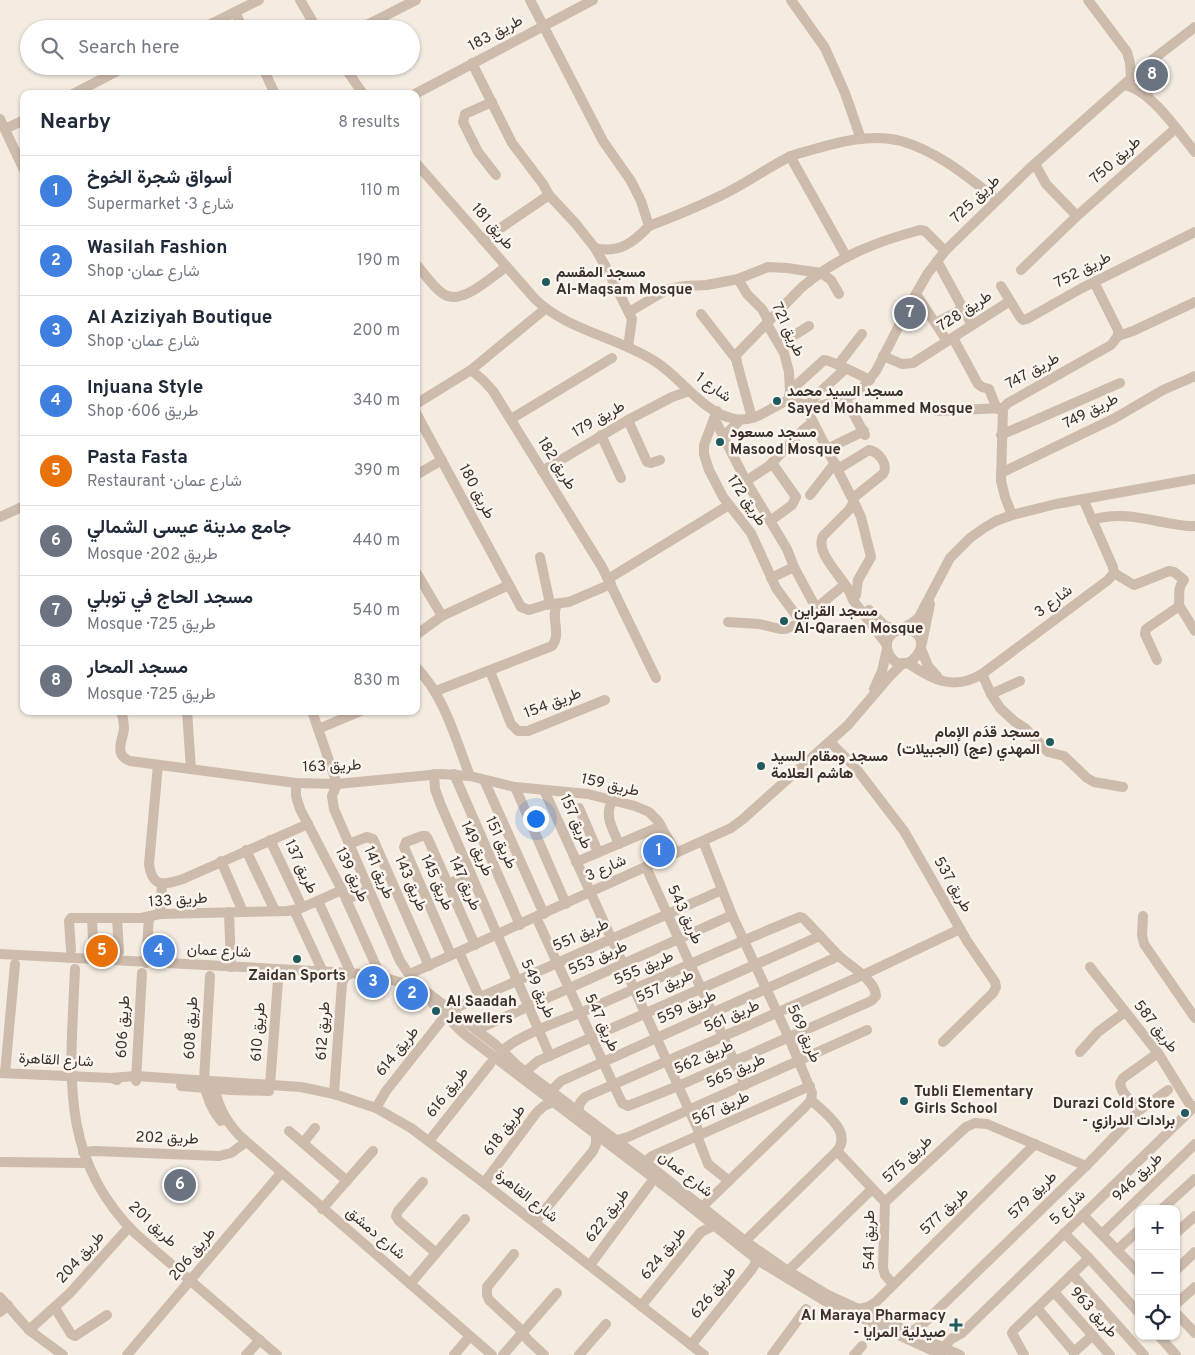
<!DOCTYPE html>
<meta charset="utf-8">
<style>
body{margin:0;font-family:Overpass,Vazirmatn,sans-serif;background:#f6f6f7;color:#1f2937}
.controls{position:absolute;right:15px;bottom:15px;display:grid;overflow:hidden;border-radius:10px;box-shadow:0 1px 4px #0004}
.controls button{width:45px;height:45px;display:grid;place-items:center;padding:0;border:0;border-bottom:1px solid #e0e1e3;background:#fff;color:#1f2937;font:25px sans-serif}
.you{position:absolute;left:535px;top:818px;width:18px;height:18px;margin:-12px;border:4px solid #fff;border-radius:50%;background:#1a73e8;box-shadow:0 0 0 8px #1a73e833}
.badge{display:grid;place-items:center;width:32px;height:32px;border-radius:50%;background:#b45309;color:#fff;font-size:16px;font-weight:700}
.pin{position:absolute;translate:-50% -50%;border:2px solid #fff;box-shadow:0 1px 5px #0006}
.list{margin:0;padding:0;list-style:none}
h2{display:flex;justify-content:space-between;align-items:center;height:65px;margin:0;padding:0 20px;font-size:21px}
h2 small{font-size:16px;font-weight:400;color:#747a83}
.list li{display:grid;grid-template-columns:32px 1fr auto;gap:15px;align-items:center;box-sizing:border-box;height:70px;padding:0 20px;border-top:1px solid #e0e1e3}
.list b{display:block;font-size:19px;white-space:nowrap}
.list p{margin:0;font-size:16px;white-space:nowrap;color:#747a83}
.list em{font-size:16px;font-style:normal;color:#747a83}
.icon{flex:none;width:28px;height:28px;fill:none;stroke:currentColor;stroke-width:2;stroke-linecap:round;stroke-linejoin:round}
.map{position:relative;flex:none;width:1195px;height:1355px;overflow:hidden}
.search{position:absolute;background:#fff;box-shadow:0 1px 4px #0004;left:20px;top:20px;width:400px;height:55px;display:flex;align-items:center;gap:12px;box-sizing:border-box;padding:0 18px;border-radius:28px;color:#747a83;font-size:19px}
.panel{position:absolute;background:#fff;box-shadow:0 1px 4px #0004;left:20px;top:90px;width:400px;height:625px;border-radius:10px}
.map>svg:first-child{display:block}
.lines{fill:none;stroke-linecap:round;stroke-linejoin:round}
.minor{stroke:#cdbbac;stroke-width:10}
.poi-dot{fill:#1f5a5e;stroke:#fbf5ee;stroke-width:2}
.labels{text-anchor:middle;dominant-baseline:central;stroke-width:5;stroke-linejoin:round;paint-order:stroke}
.street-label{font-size:15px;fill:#3b302b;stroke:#fbf5ee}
.poi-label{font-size:15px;font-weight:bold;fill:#3b302b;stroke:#fbf5ee;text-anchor:start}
</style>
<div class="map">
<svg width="1195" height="1355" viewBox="0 0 1195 1355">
<rect width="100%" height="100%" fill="#f4ebe1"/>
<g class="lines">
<g class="minor">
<polyline points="300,0 317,29"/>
<path d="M530 0 603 141 631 181 641 201 649 226C634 242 619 254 595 248"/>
<polyline points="791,0 825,48 845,93 861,139"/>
<polyline points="1088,0 1127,52 1130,63 1131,78"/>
<polyline points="235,12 243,29"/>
<polyline points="201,29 259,0"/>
<polyline points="359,29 416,0"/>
<polyline points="472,63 512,143 543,184 549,195 576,224 595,248 607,269 632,319 628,347"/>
<polyline points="262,66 275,94"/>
<polyline points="344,66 363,94"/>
<polyline points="1143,67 1143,82 1148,96"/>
<path d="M1124 85C1151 90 1177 130 1195 152"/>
<polyline points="73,94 127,66"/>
<polyline points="415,94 593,0"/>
<polyline points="492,102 465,114 463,122 478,152 496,175"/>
<polyline points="0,119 24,170"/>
<polyline points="5,129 24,120"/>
<polyline points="790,156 846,256"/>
<path d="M416 163 535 299C568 331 618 337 656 362 681 378 701 410 731 418 760 426 777 398 795 400 799 401 802 403 805 406L854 502 849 510 823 536C814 553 844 578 850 593 851 595 852 598 853 600L887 645"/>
<polyline points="1035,164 1046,184 1077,216"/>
<path d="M649 226C673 217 697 207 720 196 744 185 765 169 789 157 796 154 804 152 811 150 839 142 871 133 901 141 937 151 968 177 997 200"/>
<polyline points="483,240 549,195"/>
<polyline points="937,261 972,325"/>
<path d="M416 264C424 273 432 286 442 293 460 308 491 277 506 267"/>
<polyline points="1021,270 1077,216 1176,128"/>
<polyline points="738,279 747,294 762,309 767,318 767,324 784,353 789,372 790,391 788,401"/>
<polyline points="1001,286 1020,317 1023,320 1027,319 1082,288 1195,232"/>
<polyline points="916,294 947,341"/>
<polyline points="629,312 668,289 685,286 707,285 738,279 768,267 787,268 821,273 831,280 839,294"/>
<polyline points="701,314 736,359"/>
<polyline points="936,323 964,308"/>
<polyline points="1118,336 1133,331 1195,302"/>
<polyline points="953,338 978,384 982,387 989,389 997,409"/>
<polyline points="780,344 809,326"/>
<polyline points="883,356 902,364 913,363 1010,301"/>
<polyline points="838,365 862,334"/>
<polyline points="471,370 483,380 493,391 602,567 656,678"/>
<path d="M790 391 824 360C830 360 862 376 870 380"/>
<polyline points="845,398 865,435"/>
<polyline points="416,404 471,370 545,309"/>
<polyline points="805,406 845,369"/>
<polyline points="807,410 845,398 858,392 865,385 876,371 910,304 928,273 945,251 1029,169 1147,64 1195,27"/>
<polyline points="717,411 704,445 704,454 709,470 723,497 751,533 776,588 801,622"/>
<polyline points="937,411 1002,408"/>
<polyline points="416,413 521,607 529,610 545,605 569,602 611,584"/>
<polyline points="714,418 746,481 787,549 794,567 816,608"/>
<path d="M752 418 737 363 736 355 801 288C837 257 875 242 920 230L925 231 945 251"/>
<polyline points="511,419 612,358"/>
<polyline points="628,420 647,462 651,463 660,460"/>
<polyline points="601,435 621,478"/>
<polyline points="1001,435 1120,383"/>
<polyline points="723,437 740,420"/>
<polyline points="827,449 864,431"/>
<path d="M838 469 869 450C879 452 889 465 883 474L853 498"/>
<polyline points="542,471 628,420 672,397 689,391"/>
<polyline points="1001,473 1115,418 1163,390 1195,376"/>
<polyline points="416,475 442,460"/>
<polyline points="746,481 769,466 803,430 813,422"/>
<polyline points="810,495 835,463"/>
<polyline points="854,502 861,517 871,557 858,580 856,595"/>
<polyline points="1012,515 1005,497 1001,481 1003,408 1008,403 1111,345 1118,336 1118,330 1094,282"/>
<polyline points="0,517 24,506"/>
<path d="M1092 520C1118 512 1141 518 1167 523 1176 524 1186 527 1195 526"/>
<polyline points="770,521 792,505 796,497 772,463"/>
<polyline points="540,557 550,604"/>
<polyline points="416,572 442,616"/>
<path d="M1114 573 1134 585 1169 571 1174 572 1184 580C1175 592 1182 597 1178 607L1146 629 1145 634 1157 660"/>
<polyline points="771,578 794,567"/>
<polyline points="608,579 729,505"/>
<polyline points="1179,605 1195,631"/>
<polyline points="869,610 885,626 898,630"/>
<polyline points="728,622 759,624 780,629 785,629 796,625 844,585"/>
<path d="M903 629C944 633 905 685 889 654 886 648 886 641 890 636 897 627 909 629 919 617L950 558 970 538 984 528 996 521 1012 515 1056 504 1195 479"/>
<polyline points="416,635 442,616 509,585"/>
<polyline points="922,643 930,604"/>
<polyline points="921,649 928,666 937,676"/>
<path d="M908 663C933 680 954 691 982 674L1108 580 1114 573 1113 567 1083 499"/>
<path d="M416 667C445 697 455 738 470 776"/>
<polyline points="490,671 511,724 518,731 528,731 605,700"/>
<polyline points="982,674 991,694 1000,708 1014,721 1026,729 1048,752 1064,756 1087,778 1094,782 1123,787"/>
<polyline points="874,689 882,671 887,649"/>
<path d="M436 691 552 646C562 633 550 618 557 604"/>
<polyline points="991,694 1020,681"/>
<path d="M121 711C123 717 124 722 124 728 123 741 113 754 130 761L296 783 337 784 441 774 470 776 515 787 588 794 635 806 649 812 658 821 676 853"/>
<polyline points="187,711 191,769"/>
<polyline points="312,711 337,784 332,796 334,809 400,961 408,973"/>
<polyline points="318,729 361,711"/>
<polyline points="830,742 855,767 904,831 967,941 995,982 996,987 993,993 943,1042"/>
<path d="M158 765 149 864C152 888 164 885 183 879L308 824"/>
<polyline points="434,774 435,789 440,803 550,1056"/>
<polyline points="454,774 520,925"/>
<polyline points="484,780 544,914"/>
<polyline points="296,783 296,796 300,809 342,890 377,968 386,978"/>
<polyline points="515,787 566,904"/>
<polyline points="544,790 700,1134"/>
<path d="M613 800C603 815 613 829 619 844"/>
<polyline points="579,808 598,852"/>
<polyline points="270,840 302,907"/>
<polyline points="349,844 367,837 373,839 429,966"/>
<polyline points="246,850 275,911"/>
<polyline points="221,861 243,912"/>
<polyline points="576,862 661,826"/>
<polyline points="646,867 745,1085"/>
<polyline points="448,884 471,874"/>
<polyline points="346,899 369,890"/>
<polyline points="318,901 351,973 345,977 342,983 334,1094"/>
<polyline points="294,910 323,972"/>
<polyline points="229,912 231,967"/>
<polyline points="160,914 162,884"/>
<polyline points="1143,916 1142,935 1144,944 1195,1018"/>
<polyline points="92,918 94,960"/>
<polyline points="117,918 119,952"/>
<polyline points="71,950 69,921 71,918 141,918 160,914 287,911 299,909 342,890"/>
<polyline points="459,952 479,996"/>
<polyline points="0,954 351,973 378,976 406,984"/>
<polyline points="451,955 404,847 406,842 422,836 426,836 428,839 475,945"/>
<polyline points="146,963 149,917"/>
<polyline points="1090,967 1158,1053 1192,1108"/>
<path d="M75 969C71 1069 57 1157 136 1234L277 1355"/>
<polyline points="412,973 731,828 742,820 848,725 889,677 903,663"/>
<path d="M210 976 204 1081C206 1096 211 1109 221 1121"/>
<polyline points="416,981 419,986 496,1045 519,1067 645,1162 745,1241 788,1271 828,1295 960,1355"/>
<path d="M433 1004C446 1014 455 1027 468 1037L676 1195 759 1261 825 1301 942 1355"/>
<polyline points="451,1010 722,890"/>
<polyline points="476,1030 732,915"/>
<path d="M502 1052C513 1037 568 1018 587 1010 658 979 728 946 800 917L803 918C815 930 826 943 838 955 849 966 875 979 876 996L871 1001 678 1086 628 1106 622 1103 536 917"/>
<polyline points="1080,1052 1098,1032 1125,1012"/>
<polyline points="525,1072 538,1061 820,936"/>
<polyline points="0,1073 111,1078 117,1080"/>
<polyline points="5,1073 15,964"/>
<polyline points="111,1078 136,1076 301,1087 334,1094 376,1108 411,1128 484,1183 704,1355"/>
<polyline points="136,1081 142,973"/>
<path d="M214 1082C216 1103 224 1119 239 1135L492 1355"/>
<polyline points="270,1085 278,981"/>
<polyline points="181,1086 231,1090 269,1091"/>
<polyline points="551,1091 561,1081 839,956"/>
<polyline points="376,1108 386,1091 446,1015"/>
<path d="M1141 1109C1133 1102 1121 1095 1120 1083L1123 1078 1158 1053"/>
<polyline points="578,1112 580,1103 585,1097 863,975 960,929"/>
<polyline points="289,1131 347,1181"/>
<polyline points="697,1136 708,1164 729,1181"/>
<polyline points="617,1140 628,1137 867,1030"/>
<polyline points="429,1141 490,1064"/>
<polyline points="303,1143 315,1128"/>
<polyline points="837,1151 885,1202 883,1268 885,1275 893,1284"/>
<polyline points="83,1152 95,1151 219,1156 231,1153 246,1142"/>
<polyline points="0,1162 87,1163"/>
<polyline points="645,1162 652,1156 810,1086"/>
<polyline points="423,1182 398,1211 396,1216 399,1221 436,1253"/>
<polyline points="484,1183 537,1112 544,1106 553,1102"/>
<polyline points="885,1202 966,1127 975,1123 987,1124 1086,1166"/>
<polyline points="702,1207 804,1108 811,1100 812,1093 789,1038 732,915 703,841"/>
<polyline points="322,1209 373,1151"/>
<polyline points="1162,1209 1195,1179"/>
<polyline points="1083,1215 1139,1273"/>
<polyline points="535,1222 593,1151 596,1144 596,1135"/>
<polyline points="1064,1233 1089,1258 1139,1313"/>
<polyline points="1176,1233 1195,1216"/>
<polyline points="1102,1234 1195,1144"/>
<path d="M740 1246 837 1151C853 1132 824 1112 811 1100"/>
<polyline points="1117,1250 1139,1230"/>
<polyline points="514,1254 487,1287 487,1295 489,1300 518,1327 528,1340 544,1355"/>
<polyline points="590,1265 650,1184"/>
<polyline points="1176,1270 1195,1252"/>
<polyline points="788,1271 872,1189"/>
<polyline points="1072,1274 1144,1355"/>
<polyline points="410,1284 465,1219"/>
<polyline points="1054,1292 1110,1355"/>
<polyline points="0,1297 29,1330 63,1355"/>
<polyline points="1176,1304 1195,1287"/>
<polyline points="641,1306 701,1232 713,1226"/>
<polyline points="55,1308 71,1334 75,1336 107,1315"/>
<polyline points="1037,1308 1074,1352 1074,1355"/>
<polyline points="859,1309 868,1307 876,1302 1035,1144"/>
<polyline points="0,1312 8,1305"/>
<polyline points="1176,1313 1195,1333"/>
<polyline points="29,1330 70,1293 129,1227"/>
<polyline points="910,1332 921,1326 1086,1166 1141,1109 1168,1090"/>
<polyline points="1159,1336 1176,1355"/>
<polyline points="691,1345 752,1269 755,1264 755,1258"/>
<polyline points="1074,1352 1093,1335"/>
<polyline points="939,1353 951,1339 962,1333 1195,1106"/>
<polyline points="127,1355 281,1173"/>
<polyline points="246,1355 260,1340"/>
<polyline points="454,1355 470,1336"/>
<polyline points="503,1355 557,1293"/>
<polyline points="579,1355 606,1324"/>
<polyline points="772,1355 806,1309"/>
<polyline points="854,1355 862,1346"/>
<polyline points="1024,1355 1012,1333 1014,1330 1089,1258"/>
</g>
</g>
<g class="poi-dot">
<circle cx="546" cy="282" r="5"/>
<circle cx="777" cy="401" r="5"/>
<circle cx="720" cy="442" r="5"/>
<circle cx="784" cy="621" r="5"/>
<circle cx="1050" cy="742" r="5"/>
<circle cx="761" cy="766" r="5"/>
<circle cx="297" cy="959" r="5"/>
<circle cx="436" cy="1011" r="5"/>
<circle cx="904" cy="1101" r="5"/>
<circle cx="1185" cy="1113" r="5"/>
<path d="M953.5 1317.5h5v5h5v5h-5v5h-5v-5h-5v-5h5z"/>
</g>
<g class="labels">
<g class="street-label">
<text transform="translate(496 34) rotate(-28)">طريق 183</text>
<text transform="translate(1116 161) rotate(-42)">طريق 750</text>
<text transform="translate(976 200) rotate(-44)">طريق 725</text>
<text transform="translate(492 227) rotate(49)">طريق 181</text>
<text transform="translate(1083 271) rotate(-27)">طريق 752</text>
<text transform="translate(965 312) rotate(-33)">طريق 728</text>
<text transform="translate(787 330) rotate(65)">طريق 721</text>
<text transform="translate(1033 372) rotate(-29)">طريق 747</text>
<text transform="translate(713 388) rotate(36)">شارع 1</text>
<text transform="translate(1091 412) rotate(-27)">طريق 749</text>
<text transform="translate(599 420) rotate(-30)">طريق 179</text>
<text transform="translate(556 464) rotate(58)">طريق 182</text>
<text transform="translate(476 492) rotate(62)">طريق 180</text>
<text transform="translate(746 501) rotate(56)">طريق 172</text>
<text transform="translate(1054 602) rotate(-37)">شارع 3</text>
<text transform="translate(553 704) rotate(-21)">طريق 154</text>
<text transform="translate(332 767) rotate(-2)">طريق 163</text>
<text transform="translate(610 786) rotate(13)">طريق 159</text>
<text transform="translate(575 822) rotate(66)">طريق 157</text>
<text transform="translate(500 843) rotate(66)">طريق 151</text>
<text transform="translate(476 849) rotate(66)">طريق 149</text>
<text transform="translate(300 867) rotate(65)">طريق 137</text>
<text transform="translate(606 869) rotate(-24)">شارع 3</text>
<text transform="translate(378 873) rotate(67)">طريق 141</text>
<text transform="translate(351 875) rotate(65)">طريق 139</text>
<text transform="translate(436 883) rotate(66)">طريق 145</text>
<text transform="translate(410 884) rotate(66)">طريق 143</text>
<text transform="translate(464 884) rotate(66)">طريق 147</text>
<text transform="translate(952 885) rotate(60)">طريق 537</text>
<text transform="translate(178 901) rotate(-4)">طريق 133</text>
<text transform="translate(684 915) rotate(65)">طريق 543</text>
<text transform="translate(581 936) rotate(-24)">طريق 551</text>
<text transform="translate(219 952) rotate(3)">شارع عمان</text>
<text transform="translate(598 959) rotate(-24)">طريق 553</text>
<text transform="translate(644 969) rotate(-24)">طريق 555</text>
<text transform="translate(665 987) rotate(-24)">طريق 557</text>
<text transform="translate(537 989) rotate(66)">طريق 549</text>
<text transform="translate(687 1008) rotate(-24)">طريق 559</text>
<text transform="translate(732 1017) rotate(-24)">طريق 561</text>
<text transform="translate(601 1023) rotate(65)">طريق 547</text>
<text transform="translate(124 1027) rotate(-87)">طريق 606</text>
<text transform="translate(1155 1027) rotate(52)">طريق 587</text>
<text transform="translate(192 1028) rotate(-87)">طريق 608</text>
<text transform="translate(324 1031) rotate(-86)">طريق 612</text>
<text transform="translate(259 1032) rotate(-86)">طريق 610</text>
<text transform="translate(803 1034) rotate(66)">طريق 569</text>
<text transform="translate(398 1052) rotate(-51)">طريق 614</text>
<text transform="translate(704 1058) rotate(-24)">طريق 562</text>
<text transform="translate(56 1061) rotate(3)">شارع القاهرة</text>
<text transform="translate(736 1072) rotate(-24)">طريق 565</text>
<text transform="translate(448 1093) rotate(-52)">طريق 616</text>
<text transform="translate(721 1109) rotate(-24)">طريق 567</text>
<text transform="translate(505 1131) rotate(-53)">طريق 618</text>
<text transform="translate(167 1139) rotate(2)">طريق 202</text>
<text transform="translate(908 1160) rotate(-43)">طريق 575</text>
<text transform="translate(685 1175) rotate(38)">شارع عمان</text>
<text transform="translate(1138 1178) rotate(-44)">طريق 946</text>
<text transform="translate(1033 1196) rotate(-44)">طريق 579</text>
<text transform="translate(526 1197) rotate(38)">شارع القاهرة</text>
<text transform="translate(1068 1208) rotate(-44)">شارع 5</text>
<text transform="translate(945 1212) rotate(-44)">طريق 577</text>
<text transform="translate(608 1216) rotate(-53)">طريق 622</text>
<text transform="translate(152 1225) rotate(43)">طريق 201</text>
<text transform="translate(375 1234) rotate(40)">شارع دمشق</text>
<text transform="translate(870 1240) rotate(-90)">طريق 541</text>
<text transform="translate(664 1254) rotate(-51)">طريق 624</text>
<text transform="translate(193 1255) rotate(-50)">طريق 206</text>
<text transform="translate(81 1258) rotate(-48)">طريق 204</text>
<text transform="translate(714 1293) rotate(-51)">طريق 626</text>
<text transform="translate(1093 1313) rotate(48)">طريق 963</text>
</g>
<g class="poi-label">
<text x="556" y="273">مسجد المقسم<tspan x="556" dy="17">Al-Maqsam Mosque</tspan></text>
<text x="787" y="392">مسجد السيد محمد<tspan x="787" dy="17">Sayed Mohammed Mosque</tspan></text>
<text x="730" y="433">مسجد مسعود<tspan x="730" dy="17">Masood Mosque</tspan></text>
<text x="794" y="612">مسجد القراين<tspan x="794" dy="17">Al-Qaraen Mosque</tspan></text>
<text x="1040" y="733" text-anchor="end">مسجد قدَم الإمام<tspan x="1040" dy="17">المهدي (عج) (الجبيلات)</tspan></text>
<text x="771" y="757">مسجد ومقام السيد<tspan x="771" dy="17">هاشم العلامة</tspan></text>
<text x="297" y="976" text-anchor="middle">Zaidan Sports</text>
<text x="446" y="1002">Al Saadah<tspan x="446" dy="17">Jewellers</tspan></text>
<text x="914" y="1092">Tubli Elementary<tspan x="914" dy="17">Girls School</tspan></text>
<text x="1175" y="1104" text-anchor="end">Durazi Cold Store<tspan x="1175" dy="17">- برادات الدرازي</tspan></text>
<text x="946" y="1316" text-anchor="end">Al Maraya Pharmacy<tspan x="946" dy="17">- صيدلية المرايا</tspan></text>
</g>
</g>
</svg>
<div class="controls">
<button>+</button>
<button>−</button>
<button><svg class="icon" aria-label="locate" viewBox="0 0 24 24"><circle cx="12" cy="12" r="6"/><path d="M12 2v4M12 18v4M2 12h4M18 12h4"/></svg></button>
</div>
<div class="you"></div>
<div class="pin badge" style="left:659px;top:851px;background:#3f7fe0">1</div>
<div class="pin badge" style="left:412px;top:994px;background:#3f7fe0">2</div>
<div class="pin badge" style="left:373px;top:982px;background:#3f7fe0">3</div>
<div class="pin badge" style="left:159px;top:951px;background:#3f7fe0">4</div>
<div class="pin badge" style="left:102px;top:951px;background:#e8710a">5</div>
<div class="pin badge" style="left:180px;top:1185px;background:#6b7280">6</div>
<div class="pin badge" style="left:910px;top:313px;background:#6b7280">7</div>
<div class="pin badge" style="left:1152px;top:75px;background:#6b7280">8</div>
<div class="search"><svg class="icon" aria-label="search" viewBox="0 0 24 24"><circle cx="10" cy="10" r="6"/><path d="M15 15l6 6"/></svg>Search here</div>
<section class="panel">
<h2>Nearby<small>8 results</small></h2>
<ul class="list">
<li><span class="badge" style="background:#3f7fe0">1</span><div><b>أسواق شجرة الخوخ</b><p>Supermarket · شارع 3</p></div><em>110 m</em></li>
<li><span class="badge" style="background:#3f7fe0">2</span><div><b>Wasilah Fashion</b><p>Shop · شارع عمان</p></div><em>190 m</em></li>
<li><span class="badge" style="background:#3f7fe0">3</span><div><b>Al Aziziyah Boutique</b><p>Shop · شارع عمان</p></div><em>200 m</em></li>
<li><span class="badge" style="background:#3f7fe0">4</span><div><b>Injuana Style</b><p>Shop · طريق 606</p></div><em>340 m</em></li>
<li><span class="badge" style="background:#e8710a">5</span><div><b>Pasta Fasta</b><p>Restaurant · شارع عمان</p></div><em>390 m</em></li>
<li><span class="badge" style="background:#6b7280">6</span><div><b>جامع مدينة عيسى الشمالي</b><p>Mosque · طريق 202</p></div><em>440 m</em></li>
<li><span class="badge" style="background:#6b7280">7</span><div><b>مسجد الحاج في توبلي</b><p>Mosque · طريق 725</p></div><em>540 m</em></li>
<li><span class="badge" style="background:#6b7280">8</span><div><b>مسجد المحار</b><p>Mosque · طريق 725</p></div><em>830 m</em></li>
</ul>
</section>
</div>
